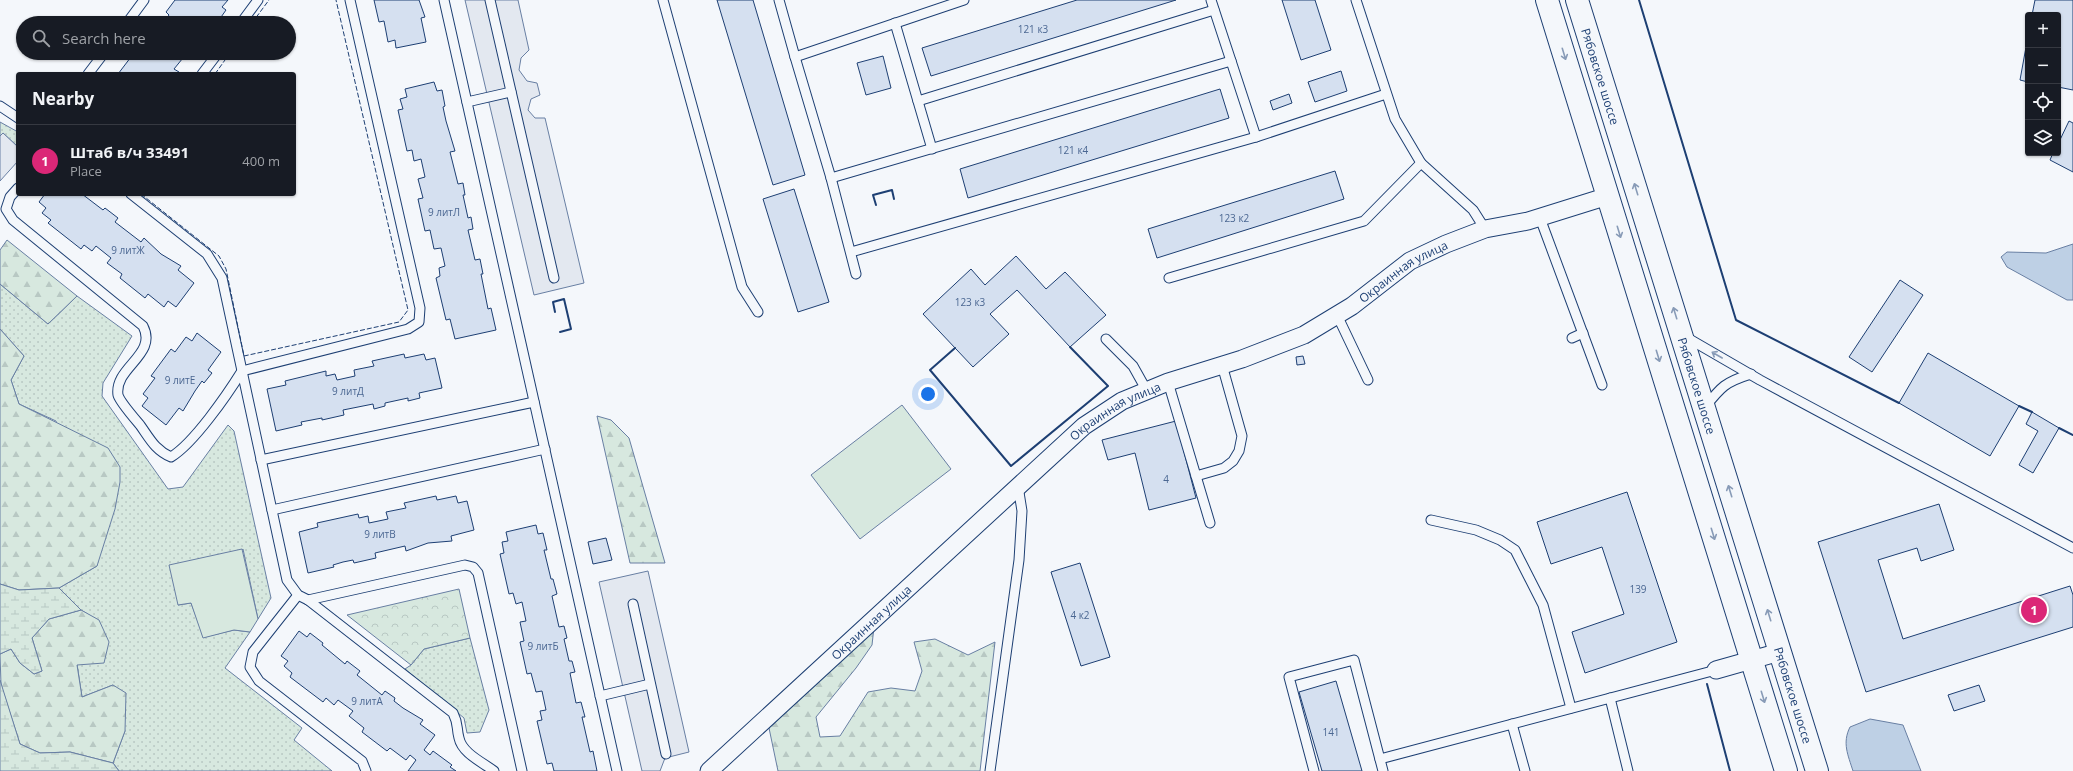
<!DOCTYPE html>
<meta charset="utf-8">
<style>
body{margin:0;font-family:"Open Sans",sans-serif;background:#20242c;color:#f1f3f6}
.controls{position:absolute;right:12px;top:12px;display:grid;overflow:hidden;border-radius:4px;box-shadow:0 1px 3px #0004}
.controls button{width:36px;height:36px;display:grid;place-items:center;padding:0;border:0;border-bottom:1px solid #363941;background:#171b24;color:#f1f3f6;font:20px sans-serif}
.you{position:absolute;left:928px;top:394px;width:14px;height:14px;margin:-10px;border:3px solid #fff;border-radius:50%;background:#1a73e8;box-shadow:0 0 0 6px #1a73e833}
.badge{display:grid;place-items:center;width:26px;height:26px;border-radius:50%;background:#db2777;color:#fff;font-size:13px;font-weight:700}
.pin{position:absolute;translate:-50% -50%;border:2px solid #fff;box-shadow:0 1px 4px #0006}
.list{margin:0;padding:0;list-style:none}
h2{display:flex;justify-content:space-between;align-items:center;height:52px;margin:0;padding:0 16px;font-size:17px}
h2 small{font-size:13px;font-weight:400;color:#9ea1a6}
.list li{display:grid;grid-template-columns:26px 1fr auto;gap:12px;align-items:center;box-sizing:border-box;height:72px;padding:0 16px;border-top:1px solid #363941}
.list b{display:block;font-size:15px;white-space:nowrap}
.list p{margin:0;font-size:13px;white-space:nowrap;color:#9ea1a6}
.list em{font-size:13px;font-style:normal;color:#9ea1a6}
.icon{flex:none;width:22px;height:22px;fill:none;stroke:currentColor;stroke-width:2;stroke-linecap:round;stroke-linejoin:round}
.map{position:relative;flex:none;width:2073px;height:771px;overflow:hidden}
.search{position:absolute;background:#171b24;box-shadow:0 1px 3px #0004;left:16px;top:16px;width:280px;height:44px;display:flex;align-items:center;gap:10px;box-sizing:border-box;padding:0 14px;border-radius:22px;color:#9ea1a6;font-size:15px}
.panel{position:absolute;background:#171b24;box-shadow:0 1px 3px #0004;left:16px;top:72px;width:280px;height:124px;border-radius:4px}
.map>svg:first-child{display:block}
.grass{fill:url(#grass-dots);stroke:#687fa3}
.forest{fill:url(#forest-firs);stroke:#687fa3}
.wetland{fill:url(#wetland-marsh);stroke:#687fa3}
.park{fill:url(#park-crowns);stroke:#687fa3}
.pitch{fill:#d7e8df;stroke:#687fa3}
.parking{fill:#e3e8f0;stroke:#687fa3}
.water{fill:#bed0e5;stroke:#687fa3}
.building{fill:#d5e0f0;stroke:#1d3f73}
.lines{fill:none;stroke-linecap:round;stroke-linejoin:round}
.lane-casing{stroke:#1d3f73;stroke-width:11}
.street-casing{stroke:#1d3f73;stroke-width:19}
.secondary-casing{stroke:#1d3f73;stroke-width:24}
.lane{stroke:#f4f7fb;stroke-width:9}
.street{stroke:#f4f7fb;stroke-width:17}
.secondary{stroke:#f4f7fb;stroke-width:22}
.fence{stroke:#1d3f73;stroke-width:1;stroke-dasharray:5 2;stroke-linecap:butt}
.wall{stroke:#1d3f73;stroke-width:2}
.oneway{stroke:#889bb7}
.labels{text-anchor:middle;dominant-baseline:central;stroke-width:3;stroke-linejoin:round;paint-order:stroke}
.number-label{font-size:10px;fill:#4b6792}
.street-label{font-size:12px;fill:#1d3f73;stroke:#f4f7fb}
</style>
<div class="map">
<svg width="2073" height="771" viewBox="0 0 2073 771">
<defs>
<pattern id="grass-dots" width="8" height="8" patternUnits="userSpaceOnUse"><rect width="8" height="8" fill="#d7e8df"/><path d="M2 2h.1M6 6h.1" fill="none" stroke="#b8c8c3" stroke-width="1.8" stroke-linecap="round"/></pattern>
<pattern id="forest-firs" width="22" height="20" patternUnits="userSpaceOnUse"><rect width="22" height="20" fill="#d7e8df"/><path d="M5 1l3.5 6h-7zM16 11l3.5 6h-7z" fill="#b8c8c3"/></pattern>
<pattern id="wetland-marsh" width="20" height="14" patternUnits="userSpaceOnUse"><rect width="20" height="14" fill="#d7e8df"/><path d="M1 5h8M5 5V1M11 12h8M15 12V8" fill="none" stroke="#b8c8c3"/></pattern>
<pattern id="park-crowns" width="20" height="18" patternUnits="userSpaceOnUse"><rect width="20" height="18" fill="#d7e8df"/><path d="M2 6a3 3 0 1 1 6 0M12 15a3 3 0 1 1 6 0" fill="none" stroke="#b8c8c3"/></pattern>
</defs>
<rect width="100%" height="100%" fill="#f4f7fb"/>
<g class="grass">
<polygon points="0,122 18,132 18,147 3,133 0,136"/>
<polygon points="0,284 48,324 77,296 132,336 103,383 102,396 168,489 183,487 228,425 234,431 271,598 258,619 243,549 178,605 191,603 204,637 234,630 250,632 225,668 302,728 294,740 332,771 119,771 113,763 125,731 113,685 82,697 77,664 99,621 81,610 59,588 97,566 56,421 19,404 11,380 24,356 0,329"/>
<polygon points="470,638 489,710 480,732 467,733 464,718 405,669 411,665 424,649"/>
</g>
<g class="forest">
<polygon points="7,240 77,296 48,324 0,284 0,250"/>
<polygon points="0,329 24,356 11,380 19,404 108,448 120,467 120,482 115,509 97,566 59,588 19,590 0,584"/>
<polygon points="597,416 611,420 629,438 665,563 630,563"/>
<polygon points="81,610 99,620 109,642 104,663 77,665 82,697 113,685 126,693 125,731 113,763 70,752 40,753 20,744 1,685 0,654 11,649 20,663 34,674 42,671 32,638 49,619"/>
<polygon points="874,627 872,645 856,668 816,717 820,737 840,736 868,692 891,688 915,691 922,671 914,642 935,639 968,655 995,642 980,771 778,771 769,728"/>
</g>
<g class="wetland">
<polygon points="0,584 19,590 59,588 81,610 49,619 32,638 42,671 34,674 20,663 11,649 0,654"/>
<polygon points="0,680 20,744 40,753 70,752 113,763 119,771 0,771"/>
</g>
<polygon class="park" points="459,589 470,638 424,649 411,665 347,615"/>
<g class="pitch">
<polygon points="902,405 951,469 860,539 811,475"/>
<polygon points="242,549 258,619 250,632 234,630 203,638 191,603 178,605 169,565"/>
</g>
<g class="parking">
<polygon points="465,0 518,0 529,50 521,58 519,70 527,81 537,83 540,95 531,99 528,110 535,118 545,118 584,283 534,295"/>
<polygon points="3,133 18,147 18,161 0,181 0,136"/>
<polygon points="648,571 689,752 665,758 660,771 642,771 599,582"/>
</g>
<g class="water">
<polygon points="2073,244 2073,300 2067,300 2007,267 2001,257 2007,252 2046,253"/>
<path d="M1870 719 1903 725 1921 771H1853C1848 755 1842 743 1850 727Z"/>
</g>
<g class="building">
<polygon points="175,0 228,0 222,7 226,10 219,20 217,18 213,23 163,23 169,15 166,12"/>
<polygon points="374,0 419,0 425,17 421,18 426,42 396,48 395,40 388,42 384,21 379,22"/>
<polygon points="717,0 753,0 805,175 773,185"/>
<polygon points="1077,0 1176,0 931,76 922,48"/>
<polygon points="1282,0 1315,0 1331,50 1301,60"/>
<polygon points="2035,0 2073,0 2073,90 2058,87 2058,15 2032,15"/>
<polygon points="2028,36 2028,82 2020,80"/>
<polygon points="134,53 187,53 174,69 179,72 177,74 118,74"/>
<polygon points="883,56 891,88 866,95 857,63"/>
<polygon points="1341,71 1347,91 1315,102 1308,82"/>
<polygon points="434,82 437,91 442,90 445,106 443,107 446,121 455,151 450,152 458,184 463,183 465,195 463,195 468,218 471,217 473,229 468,230 475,260 480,259 483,274 481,274 488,309 491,308 496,330 455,339 450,319 446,320 436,278 440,276 439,268 445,266 441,248 434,249 430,230 425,231 418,199 423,198 418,179 425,177 421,159 414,161 412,150 407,151 398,110 403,109 400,99 407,97 405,89"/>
<polygon points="1220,89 1229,118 968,198 960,169"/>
<polygon points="1289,94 1292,103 1273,110 1270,101"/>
<polygon points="2069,121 2073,123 2073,172 2050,160 2053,153 2058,153 2058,144"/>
<polygon points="1335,171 1344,199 1157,258 1148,229"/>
<polygon points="794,189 829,302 798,312 763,199"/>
<polygon points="45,194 82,194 103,210 105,208 118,218 115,222 141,242 144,238 161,254 181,266 178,270 194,283 176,307 168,301 164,307 148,294 145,298 120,278 122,274 107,263 111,258 96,246 92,251 84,245 81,249 48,223 51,220 42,213 46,208 39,202"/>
<polygon points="1016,256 1046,289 1065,272 1106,315 1070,347 1017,290 990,314 1009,334 973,367 923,314 971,269 985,285"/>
<polygon points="1900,280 1923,295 1872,372 1849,357"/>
<polygon points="197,333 221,352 208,370 212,373 204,383 202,381 195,391 183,411 179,408 166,425 142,406 148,398 143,394 155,378 151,376 171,349 175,352 186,337 192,341"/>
<polygon points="1928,353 2019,406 1990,456 1899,403"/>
<polygon points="404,354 405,358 424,354 426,360 435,358 442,388 419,393 420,398 408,401 408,398 385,403 385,406 374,409 373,404 343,410 344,415 322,420 322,418 301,422 302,425 276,431 267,389 286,385 285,381 326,371 326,376 335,374 337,380 355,376 354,370 374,366 372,361"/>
<polygon points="1303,356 1305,364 1297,365 1296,357"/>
<polygon points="2032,412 2059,428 2033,473 2019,465 2038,431 2026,424"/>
<polygon points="1176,421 1196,498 1149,510 1135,453 1108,460 1102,440"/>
<polygon points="1627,492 1677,642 1585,673 1572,632 1624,614 1602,547 1551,564 1537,522"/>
<polygon points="436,496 437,500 456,496 458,503 467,501 474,530 451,536 452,541 428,543 406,551 405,546 375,553 376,558 354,563 353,560 343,562 333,565 334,567 308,573 299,532 318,527 317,523 358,514 359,518 368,516 369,523 388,519 386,512 406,508 404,503"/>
<polygon points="1939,504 1954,550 1921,561 1917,548 1878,560 1903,639 2070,586 2073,595 2073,627 1866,692 1818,542"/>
<polygon points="536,525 538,534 543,533 547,550 544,550 551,579 553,579 557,594 552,596 559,627 564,626 567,638 564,639 569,661 572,661 575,672 570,673 576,703 581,702 585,717 582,717 590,752 593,751 597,771 554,771 552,763 547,764 537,721 542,720 540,711 546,710 542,691 536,692 531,673 527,674 520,642 524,641 520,622 526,621 522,602 516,604 513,593 509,594 500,554 504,553 502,542 508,541 506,532"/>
<polygon points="606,538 612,560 593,564 588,542"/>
<polygon points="1080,563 1110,657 1081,666 1051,572"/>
<polygon points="299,631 307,637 310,633 323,643 322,645 345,664 347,661 360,671 357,675 382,695 385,691 395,698 394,701 403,708 423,720 420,724 435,735 424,750 430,755 433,751 452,765 450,767 456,771 408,771 416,760 410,755 406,760 390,748 387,751 362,732 364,728 349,716 353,711 338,700 334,705 326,698 323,702 290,677 292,673 284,666 288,661 281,656"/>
<polygon points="1336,681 1362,771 1322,771 1299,692"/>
<polygon points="1979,685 1985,701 1954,711 1948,695"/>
</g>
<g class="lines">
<g class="lane-casing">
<g id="lane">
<polyline points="444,0 617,771"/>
<polyline points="490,0 554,278"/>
<polyline points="663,0 742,287 758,312"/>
<polyline points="779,0 795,57 964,0"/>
<polyline points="1211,0 1256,137"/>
<polyline points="1356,0 1395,119 1421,163 1473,210 1485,229"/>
<polyline points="127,23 144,0"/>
<polyline points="241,23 258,0"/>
<polyline points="895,23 932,149"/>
<polyline points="795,57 831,178 856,274"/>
<polyline points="88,74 104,53"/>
<polyline points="202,74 218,53"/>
<polyline points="918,101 1214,10"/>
<polyline points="467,102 511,92"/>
<polyline points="0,106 18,118"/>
<polyline points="831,178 1231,61"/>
<path d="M18 188 10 197 6 209 13 220 143 326C158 355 114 367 118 395 120 402 135 419 140 425 150 439 155 450 171 457 194 443 227 395 242 371L408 329 419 322 420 308 350 0"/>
<polyline points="131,194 207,254 222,278 287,580 298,595 308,600 465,565 473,567 478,573 522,771"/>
<polyline points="1540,218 1602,385"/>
<polyline points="851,252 1256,137 1386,94"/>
<polyline points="1169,278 1364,221 1421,163"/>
<polyline points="1337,315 1368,380"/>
<polyline points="1684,336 1760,380 2073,548"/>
<polyline points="1572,338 1583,333"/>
<polyline points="1106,339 1133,366 1147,391"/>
<polyline points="1168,382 1210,523"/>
<path d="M1705 407C1721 387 1725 382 1751 374"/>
<polyline points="261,460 534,402"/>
<polyline points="1196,476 1224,468 1233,461 1239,451 1242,436 1222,365"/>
<polyline points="272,510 545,449"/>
<polyline points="1431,520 1476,530 1500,540 1515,550 1543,605 1571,708"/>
<polyline points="298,595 253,652 250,667 259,681 362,761 366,771"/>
<path d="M308 600 453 713C459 725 456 727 459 738 462 753 482 762 494 771"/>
<polyline points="633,604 666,754"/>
<polyline points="600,696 650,684"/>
<polyline points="1610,698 1628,771"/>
<polyline points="1512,724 1525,771"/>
<polyline points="1380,759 1716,670"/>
<polyline points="990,771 1019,560 1022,511 1018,486"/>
<polyline points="1314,771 1289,677 1354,660 1383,771"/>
</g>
</g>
<g class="street-casing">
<g id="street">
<polyline points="1716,670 1780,652"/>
<path id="s1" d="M709 771 1084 426 1122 401 1168 382 1242 359 1304 335 1352 306 1410 261 1446 244 1485 229 1528 221 1608 196"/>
</g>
</g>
<g class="secondary-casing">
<g id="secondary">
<polyline points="1547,0 1786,771"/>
<path id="s2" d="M1577 0 1817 771"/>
</g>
</g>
<use href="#lane" class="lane"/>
<use href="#street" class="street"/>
<use href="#secondary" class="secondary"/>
<g class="fence">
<polyline points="252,23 269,0"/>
<polyline points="215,74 230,53"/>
<polyline points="141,194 219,256 226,269 244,356 399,322 408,310 336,0"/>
</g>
<g class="wall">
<polyline points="1639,0 1736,320 1899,403"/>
<polyline points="876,205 873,195 892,190 894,199"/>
<polyline points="555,312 553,302 564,299 571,329 560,332"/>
<polyline points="955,348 930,370 1011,466 1108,386 1070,347"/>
<polyline points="2019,406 2032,412"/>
<polyline points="2059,428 2073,435"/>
<polyline points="1707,684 1730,771"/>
</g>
</g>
<defs><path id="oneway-shaft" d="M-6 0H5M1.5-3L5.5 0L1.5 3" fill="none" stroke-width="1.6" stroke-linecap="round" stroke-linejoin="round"/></defs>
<g class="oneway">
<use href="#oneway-shaft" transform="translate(1564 54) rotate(73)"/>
<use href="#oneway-shaft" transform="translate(1636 189) rotate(-107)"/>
<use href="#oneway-shaft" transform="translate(1619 232) rotate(73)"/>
<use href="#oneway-shaft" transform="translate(1675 313) rotate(-107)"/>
<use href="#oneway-shaft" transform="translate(1717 355) rotate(-150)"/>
<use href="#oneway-shaft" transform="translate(1658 356) rotate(73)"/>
<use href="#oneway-shaft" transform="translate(1730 491) rotate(-107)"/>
<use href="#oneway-shaft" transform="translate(1713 534) rotate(73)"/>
<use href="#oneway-shaft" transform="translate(1769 615) rotate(-107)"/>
<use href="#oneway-shaft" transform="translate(1763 697) rotate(73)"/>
</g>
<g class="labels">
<g class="number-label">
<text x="1033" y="29">121 к3</text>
<text x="1073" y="150">121 к4</text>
<text x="444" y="212">9 литЛ</text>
<text x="1234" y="218">123 к2</text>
<text x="128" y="250">9 литЖ</text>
<text x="970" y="302">123 к3</text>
<text x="180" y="380">9 литЕ</text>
<text x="348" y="391">9 литД</text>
<text x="1166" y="479">4</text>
<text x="380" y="534">9 литВ</text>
<text x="1638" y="589">139</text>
<text x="1080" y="615">4 к2</text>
<text x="543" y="646">9 литБ</text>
<text x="367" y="701">9 литА</text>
<text x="1331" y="732">141</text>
</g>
<g class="street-label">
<text stroke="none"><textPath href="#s2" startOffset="80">Рябовское шоссе</textPath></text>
<text stroke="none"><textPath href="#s1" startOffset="867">Окраинная улица</textPath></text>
<text stroke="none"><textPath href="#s2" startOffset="404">Рябовское шоссе</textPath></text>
<text stroke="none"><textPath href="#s1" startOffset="544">Окраинная улица</textPath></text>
<text stroke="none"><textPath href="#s1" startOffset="220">Окраинная улица</textPath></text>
<text stroke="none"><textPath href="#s2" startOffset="728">Рябовское шоссе</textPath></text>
</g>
</g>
</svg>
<div class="controls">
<button>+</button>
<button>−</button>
<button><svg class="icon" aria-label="locate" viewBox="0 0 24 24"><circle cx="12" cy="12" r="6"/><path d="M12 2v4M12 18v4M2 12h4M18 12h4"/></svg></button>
<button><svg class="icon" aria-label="layers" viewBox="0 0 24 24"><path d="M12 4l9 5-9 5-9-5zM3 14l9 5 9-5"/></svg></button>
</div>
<div class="you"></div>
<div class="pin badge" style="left:2034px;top:610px">1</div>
<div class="search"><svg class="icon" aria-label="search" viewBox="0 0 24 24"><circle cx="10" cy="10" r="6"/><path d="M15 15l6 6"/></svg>Search here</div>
<section class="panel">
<h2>Nearby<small></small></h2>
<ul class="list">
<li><span class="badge">1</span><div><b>Штаб в/ч 33491</b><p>Place</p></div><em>400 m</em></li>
</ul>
</section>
</div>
